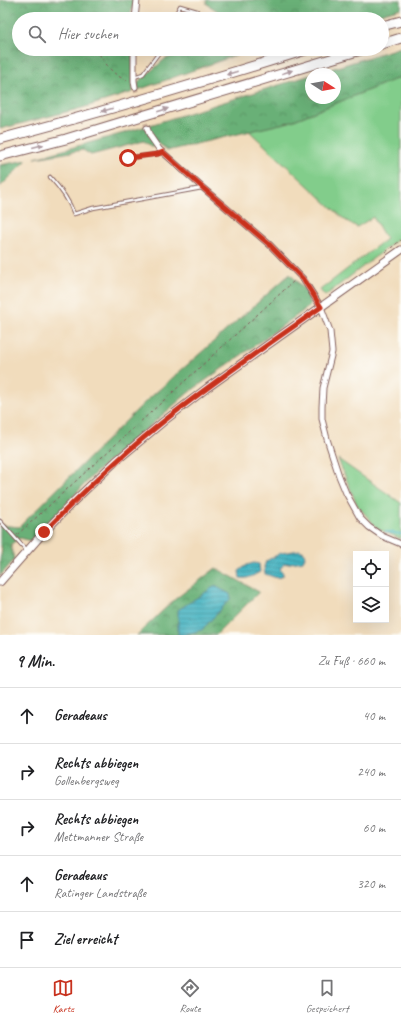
<!DOCTYPE html>
<html lang="de">
<meta charset="utf-8">
<style>
body{margin:0;font-family:Caveat,sans-serif;background:#f2f2f2;color:#202124}
.controls{position:absolute;right:12px;bottom:12px;display:grid;overflow:hidden;border-radius:0px;box-shadow:0 4px 16px #0002}
.controls button{width:36px;height:36px;display:grid;place-items:center;padding:0;border:0;border-bottom:1px solid #e0e0e0;background:#fff;color:#202124;font:20px sans-serif}
.compass{position:absolute;left:305px;top:68px;width:36px;height:36px;border-radius:50%;background:#fff;box-shadow:0 4px 16px #0002;rotate:101deg}
.stop{position:absolute;width:12px;height:12px;margin:-9px;border:3px solid #c8321e;border-radius:50%;background:#fff}
.stop.end{background:#c8321e;border-color:#fff;box-shadow:0 1px 4px #0008}
.list{margin:0;padding:0;list-style:none}
h2{display:flex;justify-content:space-between;align-items:center;height:52px;margin:0;padding:0 16px;font-size:17px}
h2 small{font-size:13px;font-weight:400;color:#757577}
.list li{display:grid;grid-template-columns:26px 1fr auto;gap:12px;align-items:center;box-sizing:border-box;height:56px;padding:0 16px;border-top:1px solid #e0e0e0}
.list b{display:block;font-size:15px;white-space:nowrap}
.list p{margin:0;font-size:13px;white-space:nowrap;color:#757577}
.list em{font-size:13px;font-style:normal;color:#757577}
.icon{flex:none;width:22px;height:22px;fill:none;stroke:currentColor;stroke-width:2;stroke-linecap:round;stroke-linejoin:round}
.map{position:relative;flex:none;width:401px;height:635px;overflow:hidden}
.search{position:absolute;background:#fff;box-shadow:0 4px 16px #0002;left:12px;right:12px;top:12px;height:44px;display:flex;align-items:center;gap:10px;box-sizing:border-box;padding:0 14px;border-radius:22px;color:#757577;font-size:15px}
.sheet{height:332px;background:#fff}
nav{display:flex;justify-content:space-around;align-items:center;box-sizing:border-box;height:56px;border-top:1px solid #e0e0e0;background:#fff;font-size:11px;color:#757577}
nav a{display:grid;justify-items:center;gap:2px}
nav .on{color:#c8321e}
.map>svg:first-child{display:block}
.grass{fill:#82cd8b;stroke:#66765b}
.forest{fill:url(#forest-crowns);stroke:#5a6851}
.water{fill:url(#water-rules);stroke:#486976}
.lines{fill:none;stroke-linecap:round;stroke-linejoin:round}
.stream{stroke:#45b3c1;stroke-width:2}
.street-tunnel{stroke:#d0b69f;stroke-width:5;stroke-dasharray:5 2.5;stroke-linecap:butt}
.lane-casing{stroke:#84615e;stroke-width:4.5}
.street-casing{stroke:#84615e;stroke-width:7}
.secondary-casing{stroke:#84615e;stroke-width:9}
.highway-casing{stroke:#84615e;stroke-width:11}
.path{stroke:#84615e;stroke-width:1;stroke-dasharray:3 3;stroke-linecap:butt}
.lane{stroke:#fff;stroke-width:2.5}
.street{stroke:#fff;stroke-width:5}
.secondary{stroke:#fff;stroke-width:7}
.highway{stroke:#fff;stroke-width:9}
.oneway{fill:#ae9aa0}
.route{stroke:#c8321e;stroke-width:5}
</style>
<div class="map">
<svg width="401" height="635" viewBox="0 0 401 635">
<defs>
<pattern id="forest-crowns" width="20" height="18" patternUnits="userSpaceOnUse"><rect width="20" height="18" fill="#69b077"/><path d="M2 6a3 3 0 1 1 6 0M12 15a3 3 0 1 1 6 0" fill="none" stroke="#588f62"/></pattern>
<pattern id="water-rules" width="6" height="5" patternUnits="userSpaceOnUse"><rect width="6" height="5" fill="#45b3c1"/><path d="M0 2.5h6" fill="none" stroke="#3c919d"/></pattern>
</defs>
<rect width="100%" height="100%" fill="#fdfcf7"/>
<filter id="ink" filterUnits="userSpaceOnUse"><feTurbulence type="fractalNoise" baseFrequency=".025" numOctaves="2"/><feDisplacementMap in="SourceGraphic" scale="8" xChannelSelector="R" yChannelSelector="G"/><feConvolveMatrix kernelMatrix="1 2 1 2 8 2 1 2 1" color-interpolation-filters="sRGB"/></filter>
<filter id="wash" filterUnits="userSpaceOnUse"><feTurbulence type="fractalNoise" baseFrequency=".012" numOctaves="4" result="noise"/><feDisplacementMap in="SourceGraphic" scale="16" xChannelSelector="R" yChannelSelector="G"/><feGaussianBlur stdDeviation="0.9" result="paint"/><feColorMatrix in="noise" values="0 0 0 0 0 0 0 0 0 0 0 0 0 0 0 0 0 1.4 0 .05"/><feComposite in="paint" operator="in"/></filter>
<g filter="url(#wash)">
<rect width="100%" height="100%" fill="#f1dcbc"/>
<g class="grass">
<polygon points="401,77 401,240 397,240 325,296 320,290 386,239 373,217 357,227 345,220 249,131 289,122"/>
<polygon points="338,459 401,503 401,539 378,529 357,505"/>
</g>
<g class="forest">
<polygon points="0,0 134,0 131,13 131,19 19,19 19,49 132,49 133,92 82,108 0,129"/>
<polygon points="206,0 401,0 401,8 370,17 337,19 216,19 219,12 207,4"/>
<polygon points="401,47 401,77 289,122 166,151 159,142 152,147 144,141 91,155 83,150 35,158 124,133 311,75 311,98 335,98 335,74 315,74"/>
<polygon points="193,49 253,49 138,90 138,82 165,59 193,50"/>
<polygon points="27,160 2,185 0,186 0,165"/>
<polygon points="290,274 307,292 310,306 188,393 94,474 32,541 20,538 11,544 14,560 0,576 0,560 2,550 0,542 0,525 19,527 144,403"/>
<polygon points="216,568 259,592 216,635 137,635 174,600"/>
</g>
<g class="water">
<polygon points="300,550 304,552 305,557 303,561 284,564 280,569 283,573 283,576 277,578 265,574 264,567 266,561 281,553"/>
<path d="M254 563 259 564 260 572C254 575 247 580 240 578L239 571 247 565Z"/>
<polygon points="215,586 230,594 231,598 202,630 183,635 178,635 178,610"/>
</g>
<g class="lines">
<polyline class="stream" points="386,532 401,534"/>
</g>
</g>
<g filter="url(#ink)">
<g class="lines">
<polyline class="street-tunnel" points="135,87 147,128"/>
<g class="lane-casing">
<g id="lane">
<polyline points="173,19 180,6 197,11"/>
<polyline points="134,77 143,74 158,54 160,49"/>
<polyline points="128,158 158,154 162,152"/>
<path d="M50 177C60 188 69 200 74 214L93 208 202 188"/>
<polyline points="0,521 26,550"/>
</g>
</g>
<g class="street-casing">
<g id="street">
<polyline points="135,19 137,0"/>
<polyline points="134,49 134,81 135,87"/>
<polyline points="147,128 150,136 159,149 203,188 270,245 303,279 321,307 330,331 332,352 323,388 322,407 322,419 327,439 339,476 346,493 360,518 369,527 382,536 401,544"/>
</g>
</g>
<g class="secondary-casing">
<polyline id="secondary" points="0,582 44,532 74,501 116,461 164,421 207,388 401,250"/>
</g>
<g class="highway-casing">
<g id="highway">
<polyline points="382,26 401,21"/>
<polyline points="382,44 401,38"/>
<path d="M0 139C104 112 206 81 309 49"/>
<polyline points="0,156 66,139 364,49"/>
</g>
</g>
<g class="path">
<path d="M96 49C104 61 112 76 127 80"/>
<polyline points="386,252 401,240"/>
<polyline points="17,535 295,280"/>
</g>
<use href="#lane" class="lane"/>
<use href="#street" class="street"/>
<use href="#secondary" class="secondary"/>
<use href="#highway" class="highway"/>
</g>
<defs><path id="oneway-solid" d="M-6-.8H1V-3.2L6.5 0L1 3.2V.8H-6Z"/></defs>
<g class="oneway">
<use href="#oneway-solid" transform="translate(287 72) rotate(-17)"/>
<use href="#oneway-solid" transform="translate(232 73) rotate(163)"/>
<use href="#oneway-solid" transform="translate(107 110) rotate(164)"/>
<use href="#oneway-solid" transform="translate(163 110) rotate(-17)"/>
<use href="#oneway-solid" transform="translate(38 146) rotate(-14)"/>
</g>
</g>
<g class="lines" filter="url(#ink)">
<path class="route" d="M44 532C82 493 121 455 164 421 214 381 268 345 321 307L303 279 270 245 203 188 163 152 158 154 128 158"/>
</g>
</svg>
<div class="controls">
<button><svg class="icon" aria-label="locate" viewBox="0 0 24 24"><circle cx="12" cy="12" r="6"/><path d="M12 2v4M12 18v4M2 12h4M18 12h4"/></svg></button>
<button><svg class="icon" aria-label="layers" viewBox="0 0 24 24"><path d="M12 4l9 5-9 5-9-5zM3 14l9 5 9-5"/></svg></button>
</div>
<svg class="compass" viewBox="-18 -18 36 36"><path d="M0-13l5 13h-10z" fill="#e53935"/><path d="M0 13l5-13h-10z" fill="#757577"/></svg>
<div class="stop" style="left:128px;top:158px"></div>
<div class="stop end" style="left:44px;top:532px"></div>
<div class="search"><svg class="icon" aria-label="search" viewBox="0 0 24 24"><circle cx="10" cy="10" r="6"/><path d="M15 15l6 6"/></svg>Hier suchen</div>
</div>
<section class="sheet">
<h2>9 Min.<small>Zu Fuß · 660 m</small></h2>
<ul class="list">
<li><svg class="icon" aria-label="ahead" viewBox="0 0 24 24"><path d="M12 20V5M6 11l6-6 6 6"/></svg><div><b>Geradeaus</b></div><em>40 m</em></li>
<li><svg class="icon" aria-label="right" viewBox="0 0 24 24"><path d="M7 20v-9h11M14 6l5 5-5 5"/></svg><div><b>Rechts abbiegen</b><p>Gollenbergsweg</p></div><em>240 m</em></li>
<li><svg class="icon" aria-label="right" viewBox="0 0 24 24"><path d="M7 20v-9h11M14 6l5 5-5 5"/></svg><div><b>Rechts abbiegen</b><p>Mettmanner Straße</p></div><em>60 m</em></li>
<li><svg class="icon" aria-label="ahead" viewBox="0 0 24 24"><path d="M12 20V5M6 11l6-6 6 6"/></svg><div><b>Geradeaus</b><p>Ratinger Landstraße</p></div><em>320 m</em></li>
<li><svg class="icon" aria-label="arrive" viewBox="0 0 24 24"><path d="M6 21V4h12l-3 4 3 4H6"/></svg><div><b>Ziel erreicht</b></div></li>
</ul>
</section>
<nav>
<a class="on"><svg class="icon" aria-label="map" viewBox="0 0 24 24"><path d="M3 6l6-2 6 2 6-2v14l-6 2-6-2-6 2zM9 4v14M15 6v14"/></svg>Karte</a>
<a><svg class="icon" aria-label="directions" viewBox="0 0 24 24"><path d="M12 3l9 9-9 9-9-9zM9 14v-3h6M13 9l2 2-2 2"/></svg>Route</a>
<a><svg class="icon" aria-label="saved" viewBox="0 0 24 24"><path d="M7 4h10v16l-5-4-5 4z"/></svg>Gespeichert</a>
</nav>
